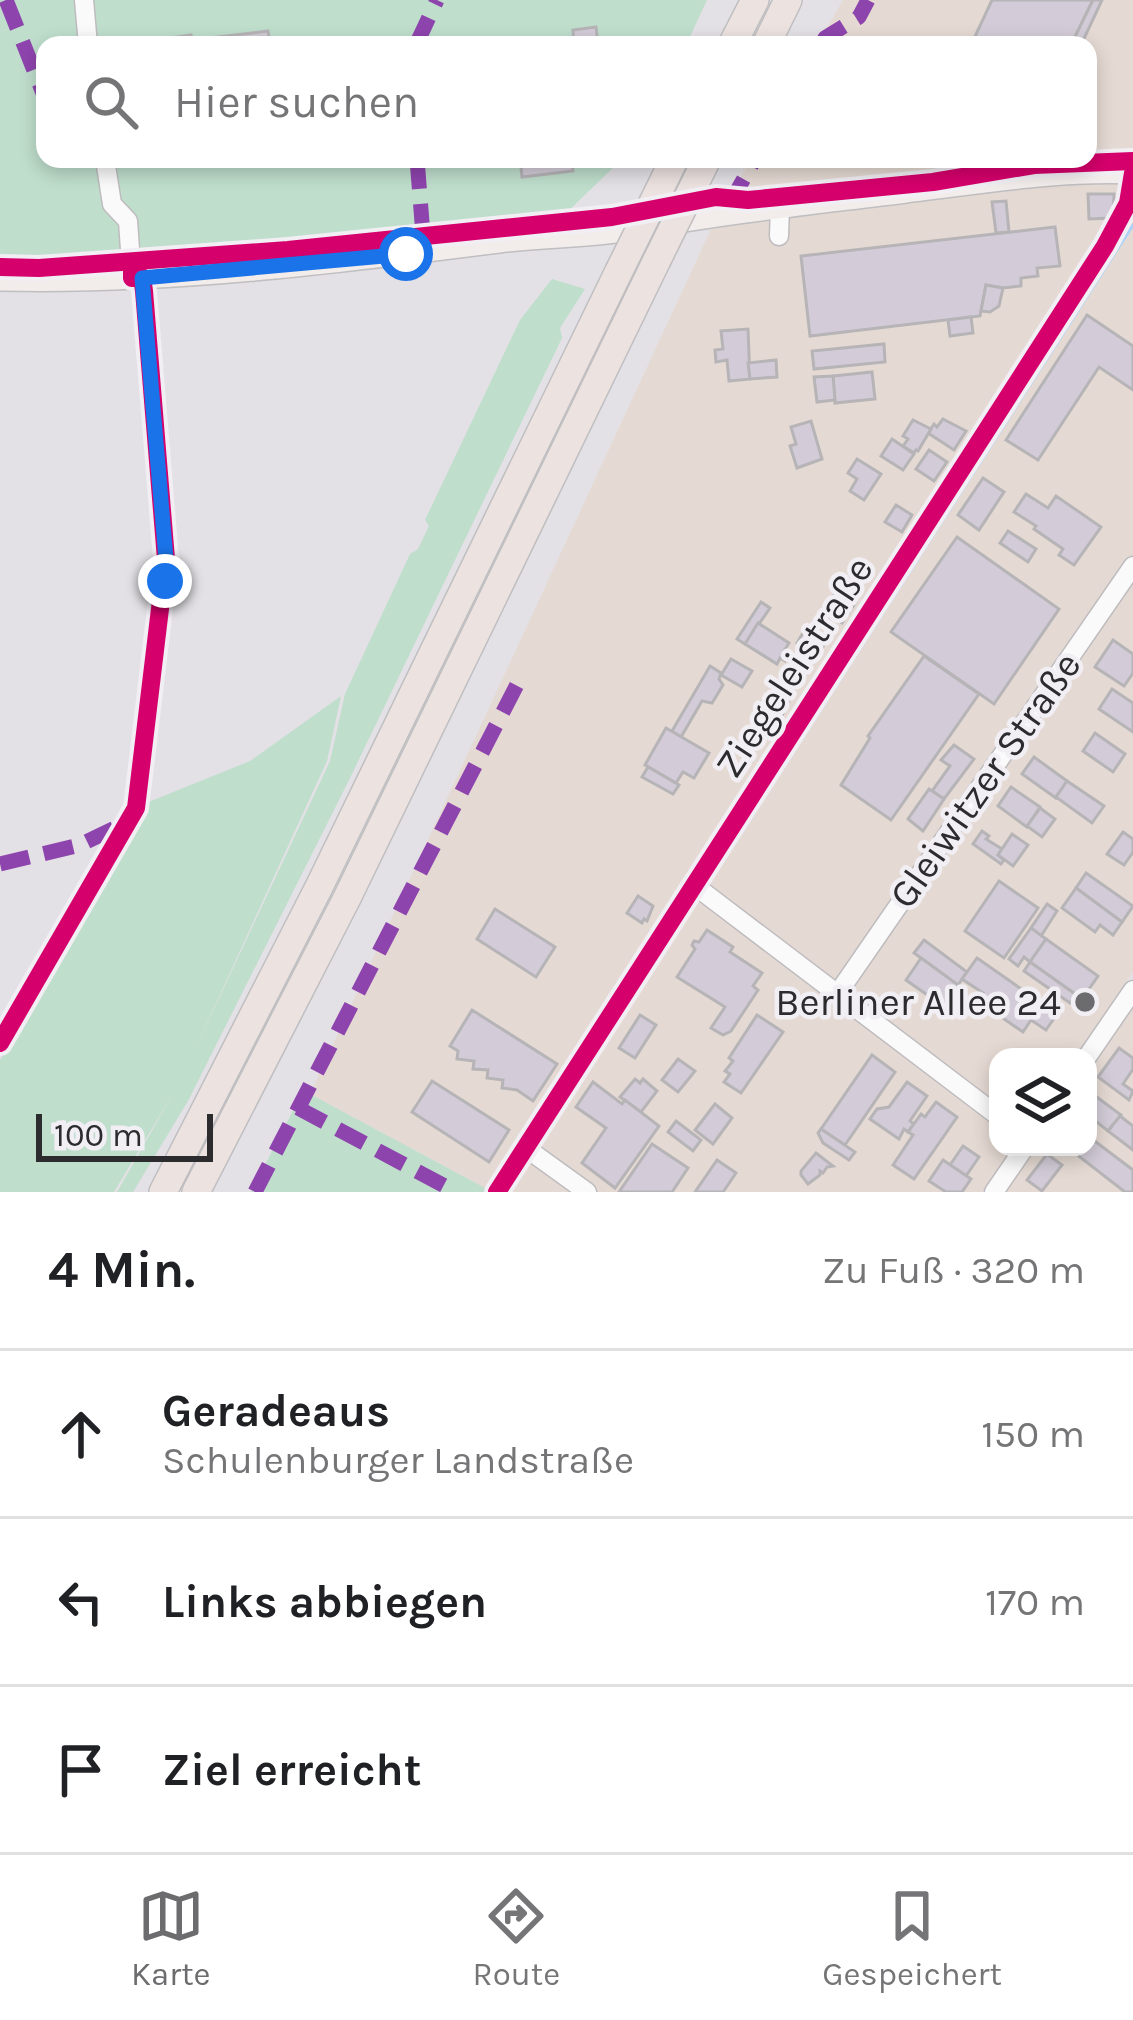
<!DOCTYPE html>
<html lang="de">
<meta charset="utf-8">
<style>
body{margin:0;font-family:Karla,sans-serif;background:#f6f6f6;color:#202124}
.controls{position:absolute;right:36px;bottom:36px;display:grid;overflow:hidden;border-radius:24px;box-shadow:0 6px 18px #0003}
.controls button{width:108px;height:108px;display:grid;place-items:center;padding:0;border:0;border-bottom:3px solid #e0e0e0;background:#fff;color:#202124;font:60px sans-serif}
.scale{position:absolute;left:36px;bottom:30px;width:177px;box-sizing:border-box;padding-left:12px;border:6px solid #2c2b2d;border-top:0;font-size:33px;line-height:42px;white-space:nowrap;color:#2c2b2d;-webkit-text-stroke:9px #f1eef4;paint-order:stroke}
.stop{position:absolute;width:36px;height:36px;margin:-27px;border:9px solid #1a73e8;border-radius:50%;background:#fff}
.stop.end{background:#1a73e8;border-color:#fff;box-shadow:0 3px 12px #0008}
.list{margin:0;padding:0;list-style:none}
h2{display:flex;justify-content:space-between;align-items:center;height:156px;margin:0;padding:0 48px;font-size:51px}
h2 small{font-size:39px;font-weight:400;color:#757577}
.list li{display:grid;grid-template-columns:78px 1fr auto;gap:36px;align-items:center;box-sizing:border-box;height:168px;padding:0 48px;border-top:3px solid #e0e0e0}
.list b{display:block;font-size:45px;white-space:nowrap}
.list p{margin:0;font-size:39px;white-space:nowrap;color:#757577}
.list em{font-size:39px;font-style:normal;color:#757577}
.icon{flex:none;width:66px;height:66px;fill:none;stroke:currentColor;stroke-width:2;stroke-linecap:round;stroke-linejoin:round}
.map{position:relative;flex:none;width:1133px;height:1192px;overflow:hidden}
.search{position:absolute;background:#fff;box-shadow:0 6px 18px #0003;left:36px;right:36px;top:36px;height:132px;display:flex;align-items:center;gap:30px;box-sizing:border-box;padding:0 42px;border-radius:24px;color:#757577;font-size:45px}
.sheet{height:660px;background:#fff}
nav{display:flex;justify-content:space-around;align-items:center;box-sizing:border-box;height:168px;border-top:3px solid #e0e0e0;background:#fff;font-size:33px;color:#757577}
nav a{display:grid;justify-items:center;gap:6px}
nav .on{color:#6c6b6d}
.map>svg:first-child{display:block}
.commercial{fill:#e5dad3}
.green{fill:#bfdecc}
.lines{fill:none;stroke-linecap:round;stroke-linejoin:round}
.stream{stroke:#abd1f6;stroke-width:3}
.building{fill:#d3ccd8;stroke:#b6b4b7;stroke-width:3}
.minor-casing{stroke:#bebcbf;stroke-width:21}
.major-casing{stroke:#bfbec0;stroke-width:24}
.highway-casing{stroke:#bfbec0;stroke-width:30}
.minor{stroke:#fbfafb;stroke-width:18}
.major{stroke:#f2eceb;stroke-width:21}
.highway{stroke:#ece2e0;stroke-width:27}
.highway-bridge-casing{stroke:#bfbec0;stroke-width:30;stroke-linecap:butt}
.highway-bridge{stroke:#ece2e0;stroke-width:27}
.quiet{stroke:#8e44ad;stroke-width:15;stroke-dasharray:30 15;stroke-linecap:butt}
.cycleway-casing{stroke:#f1eef4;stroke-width:26}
.cycleway{stroke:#d6006c;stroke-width:18}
.route{stroke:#1a73e8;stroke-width:15}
.poi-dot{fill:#6c6b6d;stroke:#f1eef4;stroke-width:4.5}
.labels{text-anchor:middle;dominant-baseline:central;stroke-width:9;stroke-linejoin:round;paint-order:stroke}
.street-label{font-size:39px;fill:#2c2b2d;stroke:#f1eef4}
.poi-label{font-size:39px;fill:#2c2b2d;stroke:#f1eef4;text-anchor:end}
</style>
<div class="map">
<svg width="1133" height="1192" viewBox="0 0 1133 1192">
<rect width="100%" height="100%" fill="#e3e1e5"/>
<g class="commercial">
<polygon points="843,0 1133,0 1133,972 1075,1057 998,1057 998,1147 1013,1147 982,1192 514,1192 506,1187 487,1189 310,1094 712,227 751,159 1088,159 1088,45 817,45"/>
<polygon points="1133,1004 1133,1192 1004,1192 1035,1147 1088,1147 1088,1070"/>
</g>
<g class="green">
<polygon points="0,0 707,0 686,45 45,45 45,159 622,159 558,221 138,262 4,265 0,265"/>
<polygon points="552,279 585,289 560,328 562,338 350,778 188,1101 133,1192 117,1192 174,1092 114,1192 0,1192 0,1060 146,803 250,761 341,696 327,761 190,1060 330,761 345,694 410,554 418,549 429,526 425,520 520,320"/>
<polygon points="303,1091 310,1094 487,1189 485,1192 251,1192"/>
</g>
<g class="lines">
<g class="stream">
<polyline points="725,858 1133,225"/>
<polyline points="604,1044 681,925"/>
<polyline points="557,1117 598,1055"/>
<polyline points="508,1192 510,1189"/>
</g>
</g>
<g class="building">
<polygon points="992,0 1093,0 1071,45 971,45"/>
<polygon points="1093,0 1102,0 1081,45 1071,45"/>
<polygon points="596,27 598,45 574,45 573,30"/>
<polygon points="268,31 270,45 163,45 163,39 191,35 192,40"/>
<polygon points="520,159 572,159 573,171 522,177"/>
<polygon points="1088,194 1114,194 1113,218 1089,219"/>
<polygon points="1006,201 1009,232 996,233 992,202"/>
<polygon points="1055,227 1060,266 1037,268 1038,276 1021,278 1021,286 1003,288 986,285 980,316 810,336 801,256"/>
<polygon points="986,285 1003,288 999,306 990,312 981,311"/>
<polygon points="1087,315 1133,346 1133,390 1099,367 1038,460 1006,440"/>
<polygon points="971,317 973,333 950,336 948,320"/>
<polygon points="748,329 750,379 729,381 727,360 716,362 715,350 723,349 721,331"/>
<polygon points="884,344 885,362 814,369 812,351"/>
<polygon points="776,360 777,377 750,379 748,363"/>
<polygon points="872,372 875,399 835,403 833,376"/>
<polygon points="833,376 835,400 817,402 814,377"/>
<polygon points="943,419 966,431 954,450 928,433 934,424 937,427"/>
<polygon points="913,420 931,429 918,451 916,450 914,453 903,446 908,439 903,436"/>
<polygon points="811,421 822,459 797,468 790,446 796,444 791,427"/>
<polygon points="892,439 914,454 903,470 881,456"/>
<polygon points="929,450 947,462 934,481 916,469"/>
<polygon points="857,459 881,474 864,500 850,491 857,479 848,473"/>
<polygon points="983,478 1004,492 979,530 958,515"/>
<polygon points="1026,494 1048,508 1056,496 1101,527 1074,565 1059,555 1063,549 1034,529 1036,526 1014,512"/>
<polygon points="896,505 912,515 902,532 885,522"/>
<polygon points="1008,531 1036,549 1028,562 1000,543"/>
<polygon points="957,537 1059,609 994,704 891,632"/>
<polygon points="837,590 856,602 842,623 824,611"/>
<polygon points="761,602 770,608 745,644 737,639"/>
<polygon points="758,623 789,643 784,651 789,655 785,661 780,658 777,664 745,644"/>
<polygon points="806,628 827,640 817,656 797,643"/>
<polygon points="1113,640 1133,654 1133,673 1124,686 1095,667"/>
<polygon points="924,656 979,694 891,820 841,785 870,738 868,736"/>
<polygon points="731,659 752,671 742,687 721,675"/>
<polygon points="710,666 721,673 719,679 723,685 712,703 702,701 681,737 672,731"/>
<polygon points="782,681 795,688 781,718 760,705 767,693 773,697"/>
<polygon points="1112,689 1133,703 1133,732 1099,709"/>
<polygon points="666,728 709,753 694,778 683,772 676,783 645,765"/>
<polygon points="1095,733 1125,754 1113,772 1083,751"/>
<polygon points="954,745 974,759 944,799 932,791 950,766 941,760"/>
<polygon points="1034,757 1067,781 1056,798 1022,774"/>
<polygon points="648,767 679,785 673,794 642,777"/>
<polygon points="1067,781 1104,806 1092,823 1056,797"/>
<polygon points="1011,787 1040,807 1027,827 998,806"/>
<polygon points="929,789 944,799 923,831 908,819"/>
<polygon points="1040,808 1055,819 1042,837 1027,826"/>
<polygon points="982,831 989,836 986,839 1002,849 998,855 1004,860 1001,864 973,844"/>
<polygon points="1123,832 1133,839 1133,852 1124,865 1107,854"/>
<polygon points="1012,834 1028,845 1013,866 998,855"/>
<polygon points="1086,873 1133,906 1122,922 1076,888"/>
<polygon points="999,881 1038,908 1004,958 965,931"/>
<polygon points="1076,888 1122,922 1113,935 1100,925 1095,932 1062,908"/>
<polygon points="638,896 653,906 647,921 644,919 642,923 627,913"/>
<polygon points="1047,904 1057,911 1041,936 1031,928"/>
<polygon points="495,909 555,947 536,977 477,939"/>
<polygon points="1031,928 1046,939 1030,962 1024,957 1018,966 1009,959"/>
<polygon points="707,930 733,947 730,952 762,973 753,986 758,990 731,1031 723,1035 711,1028 725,1007 677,977 695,949 692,945 694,941 699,942"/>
<polygon points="1046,939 1098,976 1082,999 1030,962"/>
<polygon points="924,940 967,972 958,985 914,953"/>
<polygon points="921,958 958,985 943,1006 906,980"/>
<polygon points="977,958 1057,1014 1046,1030 1031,1020 1023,1032 978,1001 983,993 962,979"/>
<polygon points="1030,962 1082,999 1080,1002 1074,998 1070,1003 1024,971"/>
<polygon points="472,1010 557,1064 533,1101 517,1090 502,1088 503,1080 487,1078 488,1070 473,1069 474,1061 457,1059 458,1051 450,1046"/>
<polygon points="640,1015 656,1025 635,1058 619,1048"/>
<polygon points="757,1015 783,1032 741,1093 724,1082 730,1074 725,1071 733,1061 729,1058"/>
<polygon points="1119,1048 1133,1058 1133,1069 1123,1084 1133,1091 1129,1100 1098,1077"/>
<polygon points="872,1055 895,1072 845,1145 821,1129"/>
<polygon points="678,1059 695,1071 678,1092 662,1080"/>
<polygon points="635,1079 640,1083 643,1079 657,1091 641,1112 620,1097"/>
<polygon points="432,1081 509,1130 489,1162 412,1112"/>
<polygon points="593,1082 622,1104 625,1100 659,1126 615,1188 582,1163 606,1128 576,1107"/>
<polygon points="907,1082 927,1096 910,1121 914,1124 908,1132 904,1129 899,1139 870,1119 877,1109 889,1107"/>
<polygon points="1090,1092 1121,1115 1108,1131 1088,1115"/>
<polygon points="936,1102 957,1117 914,1179 893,1165 913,1135 908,1132 921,1114 925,1117"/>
<polygon points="715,1104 732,1118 713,1144 695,1130"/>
<polygon points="1120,1116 1133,1126 1133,1150 1108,1131"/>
<polygon points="676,1121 701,1140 693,1151 668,1132"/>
<polygon points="821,1129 855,1152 849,1160 823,1143 818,1133"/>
<polygon points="1088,1136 1133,1170 1133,1192 1125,1192 1067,1147 1088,1147"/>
<polygon points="652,1144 688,1168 672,1192 619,1192"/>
<polygon points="963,1146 979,1157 966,1176 950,1165"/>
<polygon points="816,1153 833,1166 827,1167 823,1173 820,1171 820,1175 808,1184 801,1175 801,1171"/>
<polygon points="1047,1154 1062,1165 1042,1191 1027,1180"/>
<polygon points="717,1160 736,1173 723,1192 695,1192"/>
<polygon points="943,1160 971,1179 962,1192 946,1192 929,1181"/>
</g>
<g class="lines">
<g class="minor-casing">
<g id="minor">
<polyline points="84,0 88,45"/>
<polyline points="105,159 112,204 128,221 132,278"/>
<polyline points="779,236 780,207"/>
<polyline points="127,822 136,808 166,559 142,277"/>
<polyline points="694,885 998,1116"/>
<polyline points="838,993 1133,566"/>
<polyline points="1087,1057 1133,990"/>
<polyline points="526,1148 587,1192"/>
<polyline points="497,1192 1105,246 1128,203 1131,173"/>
<polyline points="994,1192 1025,1147"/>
</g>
</g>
<g class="major-casing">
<path id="major" d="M0 280C167 284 334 263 499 242 548 236 597 237 644 228 731 212 819 203 906 192 981 183 1057 170 1133 173"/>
</g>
<g class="highway-casing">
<g id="highway">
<polyline points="732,45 755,0"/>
<polyline points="766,45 788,0"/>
<polyline points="163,1192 319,887 619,271"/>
<polyline points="196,1192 347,898 657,260"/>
</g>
</g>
<use href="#minor" class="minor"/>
<use href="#major" class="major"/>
<use href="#highway" class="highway"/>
<g class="highway-bridge-casing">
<g id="highway-bridge">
<polyline points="657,260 707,159"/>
<polyline points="619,271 673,162"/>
</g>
</g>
<use href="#highway-bridge" class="highway-bridge"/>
<g class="quiet">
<polyline points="6,0 45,98"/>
<polyline points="416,45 437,0"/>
<polyline points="821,45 825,38 859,17 868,0"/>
<polyline points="417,159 423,235"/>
<polyline points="749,204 738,189 755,159"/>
<polyline points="0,864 80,845 125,823"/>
<polyline points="298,1108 456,1192"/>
<polyline points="255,1192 522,675"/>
</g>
<g class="cycleway-casing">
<g id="cycleway">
<polyline points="0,267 39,268 288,250 612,217 716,197 748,200 933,182 1034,165 1133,161"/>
<polyline points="0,1043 136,808 166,559 144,291 142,277 132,278 132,262"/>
<polyline points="497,1192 1105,246 1128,203 1133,173"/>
</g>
</g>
<use href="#cycleway" class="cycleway"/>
</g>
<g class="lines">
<polyline class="route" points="165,581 166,559 142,278 406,254"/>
</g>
<circle class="poi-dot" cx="1085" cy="1002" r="12"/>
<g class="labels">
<g class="street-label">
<text transform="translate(794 667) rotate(-57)">Ziegeleistraße</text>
<text transform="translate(985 780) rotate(-55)">Gleiwitzer Straße</text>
</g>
<g class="poi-label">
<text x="1061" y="1002">Berliner Allee 24</text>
</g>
</g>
</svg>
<div class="controls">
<button><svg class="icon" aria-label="layers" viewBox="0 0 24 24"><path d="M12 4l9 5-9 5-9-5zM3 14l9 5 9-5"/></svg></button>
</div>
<div class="scale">100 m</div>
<div class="stop" style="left:406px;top:254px"></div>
<div class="stop end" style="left:165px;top:581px"></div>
<div class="search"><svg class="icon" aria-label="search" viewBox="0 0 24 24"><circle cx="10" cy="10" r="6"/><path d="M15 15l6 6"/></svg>Hier suchen</div>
</div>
<section class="sheet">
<h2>4 Min.<small>Zu Fuß · 320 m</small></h2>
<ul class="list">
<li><svg class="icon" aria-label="ahead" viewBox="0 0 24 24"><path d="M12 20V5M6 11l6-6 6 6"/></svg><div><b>Geradeaus</b><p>Schulenburger Landstraße</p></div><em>150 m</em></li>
<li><svg class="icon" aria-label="left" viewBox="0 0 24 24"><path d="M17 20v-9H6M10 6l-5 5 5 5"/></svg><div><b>Links abbiegen</b></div><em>170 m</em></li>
<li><svg class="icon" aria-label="arrive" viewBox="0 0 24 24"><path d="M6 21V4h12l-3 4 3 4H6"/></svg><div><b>Ziel erreicht</b></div></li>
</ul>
</section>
<nav>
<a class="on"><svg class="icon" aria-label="map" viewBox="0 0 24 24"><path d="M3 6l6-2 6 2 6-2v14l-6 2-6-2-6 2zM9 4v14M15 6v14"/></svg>Karte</a>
<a><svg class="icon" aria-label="directions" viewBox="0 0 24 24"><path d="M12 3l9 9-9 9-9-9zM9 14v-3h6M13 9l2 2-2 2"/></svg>Route</a>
<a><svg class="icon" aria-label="saved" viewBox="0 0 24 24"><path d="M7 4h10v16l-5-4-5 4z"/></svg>Gespeichert</a>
</nav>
